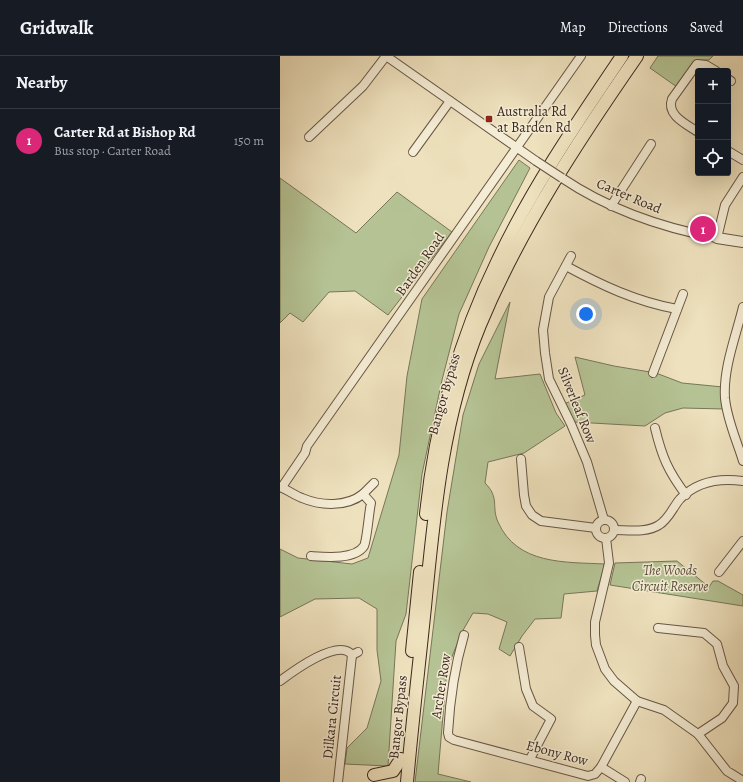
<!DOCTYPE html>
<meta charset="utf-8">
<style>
body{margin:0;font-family:Alegreya,serif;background:#242831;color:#f1f3f6}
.controls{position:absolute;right:12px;top:12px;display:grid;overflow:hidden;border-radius:4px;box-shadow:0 4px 16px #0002}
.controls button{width:36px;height:36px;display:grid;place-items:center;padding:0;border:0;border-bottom:1px solid #363941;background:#171b24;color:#f1f3f6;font:20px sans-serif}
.you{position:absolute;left:306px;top:258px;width:14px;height:14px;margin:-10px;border:3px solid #fff;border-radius:50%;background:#1a73e8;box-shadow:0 0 0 6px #1a73e833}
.badge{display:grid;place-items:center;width:26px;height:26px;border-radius:50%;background:#db2777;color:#fff;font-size:13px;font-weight:700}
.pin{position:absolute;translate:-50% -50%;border:2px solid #fff;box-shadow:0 1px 4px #0006}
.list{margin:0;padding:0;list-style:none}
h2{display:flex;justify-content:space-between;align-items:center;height:52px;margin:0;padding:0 16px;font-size:17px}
h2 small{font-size:13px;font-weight:400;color:#9ea1a6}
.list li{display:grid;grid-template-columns:26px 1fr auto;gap:12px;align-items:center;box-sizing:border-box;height:64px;padding:0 16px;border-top:1px solid #363941}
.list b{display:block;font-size:15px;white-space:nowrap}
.list p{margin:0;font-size:13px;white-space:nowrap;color:#9ea1a6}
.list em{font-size:13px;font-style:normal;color:#9ea1a6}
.icon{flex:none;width:22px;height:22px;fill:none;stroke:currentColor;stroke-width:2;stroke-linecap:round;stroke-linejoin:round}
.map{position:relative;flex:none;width:463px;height:726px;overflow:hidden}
header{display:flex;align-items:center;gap:24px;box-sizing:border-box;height:56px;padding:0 20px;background:#171b24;border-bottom:1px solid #363941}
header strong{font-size:19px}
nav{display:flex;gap:22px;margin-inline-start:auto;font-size:14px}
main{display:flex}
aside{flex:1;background:#171b24}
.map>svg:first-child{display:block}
.green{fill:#b5c394;stroke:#78765a}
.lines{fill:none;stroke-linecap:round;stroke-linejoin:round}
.minor-casing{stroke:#685646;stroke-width:10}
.tertiary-casing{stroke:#685646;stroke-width:12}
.primary-casing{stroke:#3c281f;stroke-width:14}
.minor{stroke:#f4ecd4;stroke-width:8}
.tertiary{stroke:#f4ecd4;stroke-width:10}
.primary{stroke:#eee1bd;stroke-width:12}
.minor-bridge-casing{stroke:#685646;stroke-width:10;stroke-linecap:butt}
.minor-bridge{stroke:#f4ecd4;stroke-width:8}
.poi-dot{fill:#8f2418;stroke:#f4ecd4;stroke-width:1.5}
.labels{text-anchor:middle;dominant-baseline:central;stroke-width:3;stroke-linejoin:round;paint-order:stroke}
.poi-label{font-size:14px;fill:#3c281f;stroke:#f4ecd4;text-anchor:start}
.street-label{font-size:14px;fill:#3c281f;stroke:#f4ecd4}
.park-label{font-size:14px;font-style:italic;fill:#5a4f3c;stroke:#f4ecd4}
</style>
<header>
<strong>Gridwalk</strong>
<nav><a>Map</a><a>Directions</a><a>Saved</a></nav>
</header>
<main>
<aside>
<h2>Nearby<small></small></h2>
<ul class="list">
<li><span class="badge">1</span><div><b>Carter Rd at Bishop Rd</b><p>Bus stop · Carter Road</p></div><em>150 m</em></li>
</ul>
</aside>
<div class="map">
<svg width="463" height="726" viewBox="0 0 463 726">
<rect width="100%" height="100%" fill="#eee1bd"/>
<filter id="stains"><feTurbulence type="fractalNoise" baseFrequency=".005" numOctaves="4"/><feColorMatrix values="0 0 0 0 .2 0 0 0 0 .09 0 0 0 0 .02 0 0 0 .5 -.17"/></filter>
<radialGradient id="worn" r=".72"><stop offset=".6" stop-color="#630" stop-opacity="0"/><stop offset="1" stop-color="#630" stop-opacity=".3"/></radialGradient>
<g class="green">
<polygon points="378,0 433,0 429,4 416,4 397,31 370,12"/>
<polygon points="239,104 250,112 209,191 179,258 162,324 142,418 126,558 116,585 108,710 65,708 67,692 87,672 101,625 97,594 97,553 79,542 35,543 0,561 0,493 18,502 72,508 88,502 119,399 127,320 142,243"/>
<polygon points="0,122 76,177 117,136 172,176 108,259 75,235 49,236 23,266 10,257 0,267"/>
<path d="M230 246 215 323 260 318 276 357 285 370 244 397 208 406 205 427C220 442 211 450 218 466 237 509 285 506 325 508L317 535 284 538 281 562 255 563 242 580 230 600 219 593 227 566 208 558 193 557 182 576 167 613 158 718 191 726H135L167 456 183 359 199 308Z"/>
<polygon points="295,301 334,310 376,317 402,327 443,331 444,353 403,352 385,357 365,370 294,366 284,348 305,339"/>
<polygon points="397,505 429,531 433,525 438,525 463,539 463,550 330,529 335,507"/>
</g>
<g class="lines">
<g class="minor-casing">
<g id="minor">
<polyline points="106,0 256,105"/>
<polyline points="448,23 451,25"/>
<path d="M418 76C406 68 386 59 392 43L417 8 426 9 436 15"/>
<polyline points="29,81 83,30 106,0"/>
<polyline points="448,95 463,104"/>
<polyline points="133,96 170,45"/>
<path d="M282 122C328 153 383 172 437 182L445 149 463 121"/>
<polyline points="331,150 371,88"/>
<polyline points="291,200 269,241 263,274 265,297 269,323 291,368 307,406 324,464"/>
<path d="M286 210C321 229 357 246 397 253"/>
<path d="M463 251C456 280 443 312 445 342 447 364 457 385 463 405"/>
<polyline points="373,317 403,238"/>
<path d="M375 372C382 401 388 415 406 439"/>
<polyline points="241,403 244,439 246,450 252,459 261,465 316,472"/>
<path d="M0 431C8 434 14 439 22 442 41 450 67 451 83 438L91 447C89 455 87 484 84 490 75 504 45 501 31 500"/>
<polyline points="2,431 25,397 27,390 301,0"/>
<polyline points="83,438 94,427"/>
<circle cx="325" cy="473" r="9"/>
<path d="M334 474C348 474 367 477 379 469 389 463 393 451 400 443 417 425 441 422 463 425"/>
<polyline points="326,482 329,507 315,566 315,579 316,589 325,613 334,625 357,645 384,654 418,678 447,715 463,725"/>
<polyline points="439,516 463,485"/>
<polyline points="378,572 424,577 437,588 443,610 454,630 453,647 442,662 418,678"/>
<path d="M184 579C174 613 170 641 168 677L169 681 174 684 308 720 315 718 321 711 357 645"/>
<polyline points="239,591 246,633 253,650 271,663 250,703"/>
<path d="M0 625C12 616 59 581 72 599L78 596"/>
<polyline points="321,711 345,726"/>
<polyline points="58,726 72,599"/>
<polyline points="360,726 361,723"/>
</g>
</g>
<g class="tertiary-casing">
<polyline id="tertiary" points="437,182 463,186"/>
</g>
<g class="primary-casing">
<g id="primary">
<path d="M146 458C155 370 179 284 218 204 252 132 298 65 342 0"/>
<polyline points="132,595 140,516"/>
<polyline points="94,719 113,715 121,703"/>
<path d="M127 726C132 668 139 610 145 551 154 456 163 359 200 269 240 173 298 85 357 0"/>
</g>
</g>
<use href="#minor" class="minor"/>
<use href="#tertiary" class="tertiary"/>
<use href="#primary" class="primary"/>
<g class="minor-bridge-casing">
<polyline id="minor-bridge" points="256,105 282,122"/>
</g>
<use href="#minor-bridge" class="minor-bridge"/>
</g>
<rect class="poi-dot" x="205" y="59" width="8" height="8" rx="2"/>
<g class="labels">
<g class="poi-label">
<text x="217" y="55">Australia Rd<tspan x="217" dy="16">at Barden Rd</tspan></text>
</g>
<g class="street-label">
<text transform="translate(349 140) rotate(23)">Carter Road</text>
<text transform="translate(140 208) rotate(-55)">Barden Road</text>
<text transform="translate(164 338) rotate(-74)">Bangor Bypass</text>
<text transform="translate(297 349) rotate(68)">Silverleaf Row</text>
<text transform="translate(161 630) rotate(-81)">Archer Row</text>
<text transform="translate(52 661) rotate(-84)">Dilkara Circuit</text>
<text transform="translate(118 661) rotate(-84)">Bangor Bypass</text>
<text transform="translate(277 697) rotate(15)">Ebony Row</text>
</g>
<g class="park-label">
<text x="390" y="514">The Woods<tspan x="390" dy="16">Circuit Reserve</tspan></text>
</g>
</g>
<rect width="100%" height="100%" filter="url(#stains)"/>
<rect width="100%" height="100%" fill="url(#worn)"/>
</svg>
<div class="controls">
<button>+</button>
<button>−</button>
<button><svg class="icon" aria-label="locate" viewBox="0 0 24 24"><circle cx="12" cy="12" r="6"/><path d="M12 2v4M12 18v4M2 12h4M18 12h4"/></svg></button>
</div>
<div class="you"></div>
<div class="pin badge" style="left:423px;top:173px">1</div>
</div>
</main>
